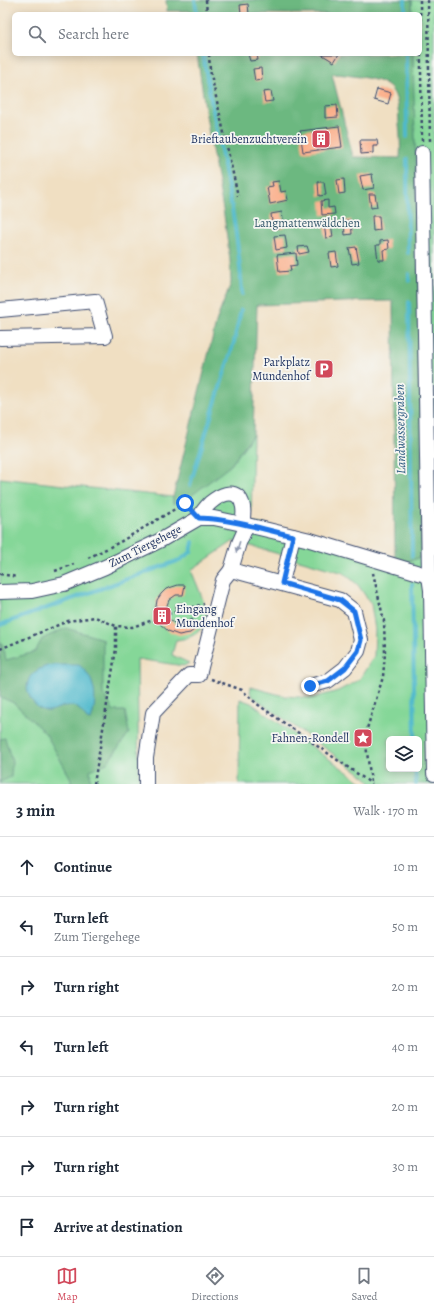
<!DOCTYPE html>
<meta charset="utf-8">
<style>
body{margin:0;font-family:Alegreya,serif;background:#f2f2f3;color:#1f2937}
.controls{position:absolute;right:12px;bottom:12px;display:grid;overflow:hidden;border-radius:6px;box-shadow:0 2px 10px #0003}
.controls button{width:36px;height:36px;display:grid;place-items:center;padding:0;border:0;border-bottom:1px solid #e0e1e3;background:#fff;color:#1f2937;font:20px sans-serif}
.stop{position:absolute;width:12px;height:12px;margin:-9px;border:3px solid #1a73e8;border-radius:50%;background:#fff}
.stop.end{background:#1a73e8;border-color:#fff;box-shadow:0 1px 4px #0008}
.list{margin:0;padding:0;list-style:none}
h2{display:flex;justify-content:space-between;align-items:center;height:52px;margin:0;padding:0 16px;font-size:17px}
h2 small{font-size:13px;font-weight:400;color:#747a83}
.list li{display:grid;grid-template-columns:26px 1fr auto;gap:12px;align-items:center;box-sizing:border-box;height:60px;padding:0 16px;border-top:1px solid #e0e1e3}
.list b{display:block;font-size:15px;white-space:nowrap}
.list p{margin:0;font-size:13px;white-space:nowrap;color:#747a83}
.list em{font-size:13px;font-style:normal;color:#747a83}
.icon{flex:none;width:22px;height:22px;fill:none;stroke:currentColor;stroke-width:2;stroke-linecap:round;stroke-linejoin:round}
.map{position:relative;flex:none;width:434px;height:784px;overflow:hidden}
.search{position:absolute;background:#fff;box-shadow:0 2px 10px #0003;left:12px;right:12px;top:12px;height:44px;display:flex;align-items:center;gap:10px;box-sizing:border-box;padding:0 14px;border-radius:6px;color:#747a83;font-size:15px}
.sheet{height:472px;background:#fff}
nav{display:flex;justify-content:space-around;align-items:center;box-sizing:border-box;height:56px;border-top:1px solid #e0e1e3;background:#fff;font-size:11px;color:#747a83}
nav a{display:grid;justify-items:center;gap:2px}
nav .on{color:#d1495b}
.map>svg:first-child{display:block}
.green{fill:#85d798;stroke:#50837b;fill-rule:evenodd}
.forest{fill:#6cb880;stroke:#44746f;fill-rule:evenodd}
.water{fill:#4fb9cc;stroke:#357495}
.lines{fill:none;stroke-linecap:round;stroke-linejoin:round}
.stream{stroke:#4fb9cc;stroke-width:4}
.building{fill:#fbae89}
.minor-casing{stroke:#3b496d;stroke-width:16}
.path{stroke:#3b496d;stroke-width:2.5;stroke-dasharray:3 3;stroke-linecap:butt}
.minor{stroke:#fff;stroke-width:14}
.tree{fill:#8a9593}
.oneway{fill:#8d97ae}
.route{stroke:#1a73e8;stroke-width:5}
.labels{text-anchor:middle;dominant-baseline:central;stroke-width:3.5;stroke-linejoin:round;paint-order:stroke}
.poi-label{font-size:12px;fill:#1b2f5e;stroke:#f6f6f2;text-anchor:end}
.park-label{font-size:12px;fill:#36596c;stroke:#f6f6f2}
.street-label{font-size:12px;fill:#1b2f5e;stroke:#f6f6f2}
.water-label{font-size:13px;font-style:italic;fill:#2b587f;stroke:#f6f6f2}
</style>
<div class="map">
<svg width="434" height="784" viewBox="0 0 434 784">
<rect width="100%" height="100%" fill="#f6f6f2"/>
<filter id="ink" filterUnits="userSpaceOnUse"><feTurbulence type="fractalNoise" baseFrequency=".025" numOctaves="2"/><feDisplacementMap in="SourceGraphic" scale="8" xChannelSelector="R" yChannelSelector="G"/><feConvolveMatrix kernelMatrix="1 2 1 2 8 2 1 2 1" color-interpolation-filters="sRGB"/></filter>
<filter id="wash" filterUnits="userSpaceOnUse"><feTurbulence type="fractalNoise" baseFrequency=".012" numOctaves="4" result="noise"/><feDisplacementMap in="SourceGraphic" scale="16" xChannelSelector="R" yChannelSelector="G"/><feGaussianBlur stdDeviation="0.9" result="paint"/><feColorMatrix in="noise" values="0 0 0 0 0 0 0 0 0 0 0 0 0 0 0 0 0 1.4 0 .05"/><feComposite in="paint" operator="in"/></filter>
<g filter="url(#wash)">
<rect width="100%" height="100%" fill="#f0dfc2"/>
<g class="green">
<path d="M412 0H434V784H371L370 781 364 776 252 696 250 692 251 687 284 696 313 698 338 691 359 680 374 656 375 630 371 604 358 585 344 573 234 541 191 570C195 580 208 609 207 618 207 620 205 622 204 624 198 635 188 639 176 640L172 655 189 663 184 666 137 659 139 784H0V478L173 497V503L231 465 253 434 251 522 378 551 406 562 413 54H420V14H412ZM389 739H419V769H389Z"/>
<polygon points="240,699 251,703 364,784 239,784"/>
</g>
<g class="forest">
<polygon points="166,0 412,0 412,14 190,14 190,11 167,11"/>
<path d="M197 54H413L419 303 422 557 406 562 395 557 393 301C347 301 302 304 257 305L253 434 231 465 187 499 173 504V497L217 319 231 283 230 260 224 215 208 128ZM332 74C342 74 351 76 360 77 394 82 398 91 399 124 400 135 401 147 400 158L353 157Z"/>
<polygon points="66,628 103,639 103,694 114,711 125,711 129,733 107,763 90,770 91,784 71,784 71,779 46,734 14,703 0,697 0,644 2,643 6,660 35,652 42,639"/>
<polygon points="5,738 12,762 11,777 0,782 0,739"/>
</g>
<path class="water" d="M51 665H79C96 678 98 700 91 720L87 719C82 713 80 707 71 706 63 705 58 709 50 711 41 713 32 703 29 695 26 689 27 683 30 677 35 670 43 667 51 665Z"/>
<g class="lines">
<g class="stream">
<polyline points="195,0 197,14"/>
<polyline points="405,0 405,14"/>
<path d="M203 54C215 134 238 213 242 294"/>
<polyline points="406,54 407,137"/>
<polyline points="407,159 408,253"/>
<polyline points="409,274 409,281"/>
<polyline points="409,302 412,556"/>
<polyline points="190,485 234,342 241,310"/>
<polyline points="412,584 415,739"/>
<polyline points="0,625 180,560 191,552 193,542"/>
<polyline points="415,769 416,784"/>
</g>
</g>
<g id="blocks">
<g class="building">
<polygon points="248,4 249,14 241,14 240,5"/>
<polygon points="248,54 257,54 258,60 250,61"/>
<polygon points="321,54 339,54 334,62"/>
<polygon points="261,68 262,80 255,81 253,69"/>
<polygon points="377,89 391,93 388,104 374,100"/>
<polygon points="271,91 273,101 265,102 263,92"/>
<polygon points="337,105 338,117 325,118 325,106"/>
<polygon points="339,126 342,147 303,152 300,131"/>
<polygon points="360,140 377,140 378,146 373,146 373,153 361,154"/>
<polygon points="372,174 374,188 363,190 360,176"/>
<polygon points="344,179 345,193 339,194 337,180"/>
<polygon points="279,181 281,192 286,191 288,200 270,204 267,187 273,186 272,182"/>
<polygon points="318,182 324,182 326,195 319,196"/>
<polygon points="369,194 375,194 377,207 371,208"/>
<polygon points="328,200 328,208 334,207 335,214 322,215 321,201"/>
<polygon points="282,212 284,227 273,229 271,214"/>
<polygon points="372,216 379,216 380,230 373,231"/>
<polygon points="351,220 352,234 345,235 344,221"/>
<polygon points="331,223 333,237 326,238 324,224"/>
<polygon points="285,235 287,248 276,250 274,236"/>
<polygon points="388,240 389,249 383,250 384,260 378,260 376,245 380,245 380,241"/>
<polygon points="307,246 309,252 299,254 298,247"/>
<polygon points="356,247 359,263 352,264 349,248"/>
<polygon points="336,252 338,266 331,267 329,253"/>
<polygon points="296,253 297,265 290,266 291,271 279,272 277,255"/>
<polygon points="178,585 185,585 183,595 176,595 169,600 166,608 168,618 174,623 178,624 186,623 192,619 199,626 190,633 184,634 179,635 168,631 159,623 155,613 157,600 161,594 166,589"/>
</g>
</g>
</g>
<g filter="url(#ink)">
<use href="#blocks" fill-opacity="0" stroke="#3b496d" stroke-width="1"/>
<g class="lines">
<g class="minor-casing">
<g id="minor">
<polyline points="422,153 429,576 431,590 434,774"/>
<polyline points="0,310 95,301 105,336 0,338"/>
<path d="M199 518C202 511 205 508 210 503 234 483 248 497 242 524"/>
<polyline points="231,570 239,543 247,525"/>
<polyline points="282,583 293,536"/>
<polyline points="0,592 32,591 64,584 105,567 161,540 199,518 214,518 247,525 310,540 429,576"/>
<polyline points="146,784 146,758 153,713 189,675 199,675 223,580 231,570 340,600 354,611 361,640 358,651 345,668 328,681 310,686"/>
</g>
</g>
<g class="path">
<polyline points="206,0 207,14"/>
<polyline points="420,0 422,141"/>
<polyline points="428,0 430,143"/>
<polyline points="209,54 210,70 238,196"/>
<polyline points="88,558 120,542 185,503 191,509"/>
<polyline points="55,571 74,564"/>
<polyline points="0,574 17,577"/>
<polyline points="168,614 204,604"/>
<polyline points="0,649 68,621 95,617 116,626 132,627 156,619"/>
<polyline points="211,679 242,690 257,704 372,784"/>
<polyline points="363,738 366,745 371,782"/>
<polyline points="366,745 368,740 366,732 383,677 385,653 384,621 373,573"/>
<polyline points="94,784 116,649 116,626"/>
</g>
<use href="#minor" class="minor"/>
</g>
<circle class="tree" cx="180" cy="607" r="5"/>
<defs><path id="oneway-solid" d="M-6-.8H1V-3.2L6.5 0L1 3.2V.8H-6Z"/></defs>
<use class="oneway" href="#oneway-solid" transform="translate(238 547) rotate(108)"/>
</g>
<g class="lines" filter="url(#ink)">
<path class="route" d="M185 503 199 518C231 519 262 529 293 536L282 583 340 600 354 611 361 640 358 651 345 668 328 681 310 686"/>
</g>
<defs>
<g id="building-square" transform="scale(1)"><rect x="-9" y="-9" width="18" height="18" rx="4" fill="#d1495b" stroke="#f6f6f2"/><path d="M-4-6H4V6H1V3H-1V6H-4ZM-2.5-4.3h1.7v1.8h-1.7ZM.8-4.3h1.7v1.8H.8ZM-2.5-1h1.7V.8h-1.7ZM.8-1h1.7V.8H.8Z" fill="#fff"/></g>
<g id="parking-square" transform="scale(1)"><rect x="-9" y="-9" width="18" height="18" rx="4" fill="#d1495b" stroke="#f6f6f2"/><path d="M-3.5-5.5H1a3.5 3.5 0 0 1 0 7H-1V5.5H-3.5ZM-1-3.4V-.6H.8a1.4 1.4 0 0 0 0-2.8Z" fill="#fff"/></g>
<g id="sight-square" transform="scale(1)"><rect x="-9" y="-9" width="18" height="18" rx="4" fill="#d1495b" stroke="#f6f6f2"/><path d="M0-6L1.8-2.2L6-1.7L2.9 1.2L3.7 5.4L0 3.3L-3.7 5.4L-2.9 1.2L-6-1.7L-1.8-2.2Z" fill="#fff"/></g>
</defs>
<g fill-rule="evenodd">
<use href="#building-square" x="321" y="139"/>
<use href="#parking-square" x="324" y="369"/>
<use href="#building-square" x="162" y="616"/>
<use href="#sight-square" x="363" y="738"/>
</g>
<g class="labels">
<g class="poi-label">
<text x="307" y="139">Brieftaubenzuchtverein</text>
<text x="310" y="362">Parkplatz<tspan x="310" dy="14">Mundenhof</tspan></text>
<text x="176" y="609" text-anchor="start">Eingang<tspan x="176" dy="14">Mundenhof</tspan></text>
<text x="349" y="738">Fahnen-Rondell</text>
</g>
<g class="park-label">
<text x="307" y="223">Langmattenwäldchen</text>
</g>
<g class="street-label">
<text transform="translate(145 546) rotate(-27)">Zum Tiergehege</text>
</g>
<g class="water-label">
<text transform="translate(400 429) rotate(-91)">Landwassergraben</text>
</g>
</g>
</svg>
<div class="controls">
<button><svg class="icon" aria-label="layers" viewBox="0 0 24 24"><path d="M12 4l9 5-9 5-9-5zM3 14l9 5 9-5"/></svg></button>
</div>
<div class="stop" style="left:185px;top:503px"></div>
<div class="stop end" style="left:310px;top:686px"></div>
<div class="search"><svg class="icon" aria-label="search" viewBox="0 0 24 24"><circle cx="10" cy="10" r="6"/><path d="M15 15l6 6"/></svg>Search here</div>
</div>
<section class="sheet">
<h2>3 min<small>Walk · 170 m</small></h2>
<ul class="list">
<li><svg class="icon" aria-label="ahead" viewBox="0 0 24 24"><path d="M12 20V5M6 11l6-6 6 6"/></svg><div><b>Continue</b></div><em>10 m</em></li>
<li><svg class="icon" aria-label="left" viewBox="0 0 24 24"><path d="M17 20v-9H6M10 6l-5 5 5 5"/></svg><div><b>Turn left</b><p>Zum Tiergehege</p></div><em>50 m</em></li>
<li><svg class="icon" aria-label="right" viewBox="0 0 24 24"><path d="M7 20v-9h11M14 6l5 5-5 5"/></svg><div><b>Turn right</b></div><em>20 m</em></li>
<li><svg class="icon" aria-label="left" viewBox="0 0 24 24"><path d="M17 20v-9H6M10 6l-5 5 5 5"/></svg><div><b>Turn left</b></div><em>40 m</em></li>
<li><svg class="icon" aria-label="right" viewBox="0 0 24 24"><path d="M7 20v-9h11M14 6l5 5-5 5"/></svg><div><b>Turn right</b></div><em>20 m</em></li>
<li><svg class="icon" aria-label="right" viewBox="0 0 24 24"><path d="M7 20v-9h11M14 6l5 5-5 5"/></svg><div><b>Turn right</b></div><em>30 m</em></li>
<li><svg class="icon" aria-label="arrive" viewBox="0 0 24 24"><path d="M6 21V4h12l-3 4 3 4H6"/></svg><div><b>Arrive at destination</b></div></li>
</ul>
</section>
<nav>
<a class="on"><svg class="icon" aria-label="map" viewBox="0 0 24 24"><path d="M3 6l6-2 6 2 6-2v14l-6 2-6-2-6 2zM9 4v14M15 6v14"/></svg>Map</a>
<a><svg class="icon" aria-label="directions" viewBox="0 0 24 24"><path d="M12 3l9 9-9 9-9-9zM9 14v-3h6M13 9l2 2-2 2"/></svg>Directions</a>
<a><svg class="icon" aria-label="saved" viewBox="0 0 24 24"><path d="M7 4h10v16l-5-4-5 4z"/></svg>Saved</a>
</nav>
